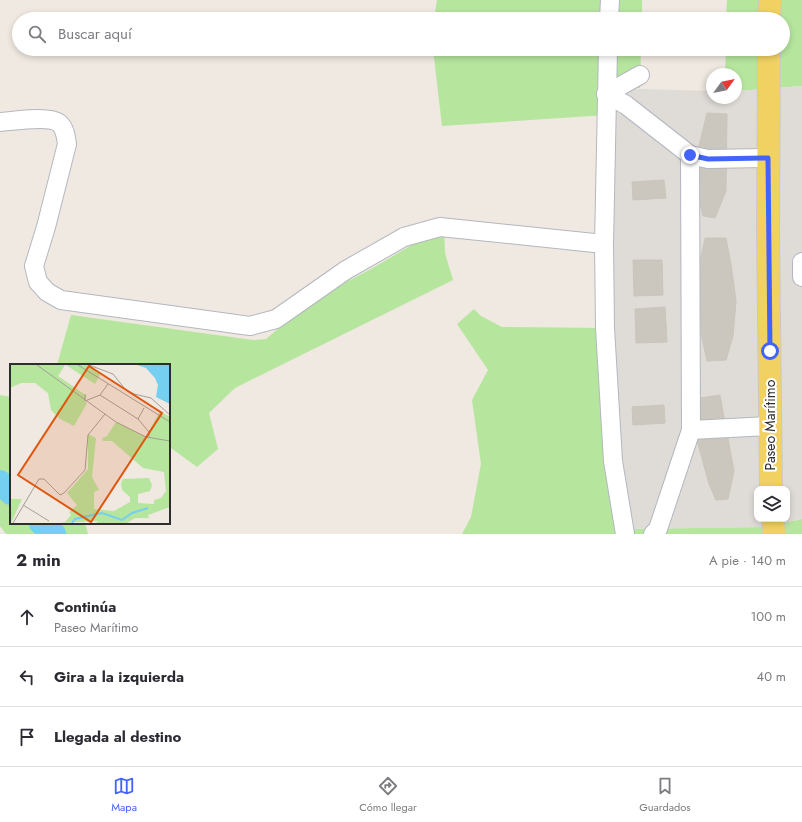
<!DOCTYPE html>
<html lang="es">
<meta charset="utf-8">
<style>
body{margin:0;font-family:Jost,sans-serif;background:#f7f7f7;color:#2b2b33}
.controls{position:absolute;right:12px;bottom:12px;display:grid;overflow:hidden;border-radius:8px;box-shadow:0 2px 6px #0003}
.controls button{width:36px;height:36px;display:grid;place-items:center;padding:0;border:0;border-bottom:1px solid #e1e1e2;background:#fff;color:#2b2b33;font:20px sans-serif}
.compass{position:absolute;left:706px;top:68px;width:36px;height:36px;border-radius:50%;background:#fff;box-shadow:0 2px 6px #0003;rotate:57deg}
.stop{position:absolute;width:12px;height:12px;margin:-9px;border:3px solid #4264fb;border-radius:50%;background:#fff}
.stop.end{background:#4264fb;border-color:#fff;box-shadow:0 1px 4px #0008}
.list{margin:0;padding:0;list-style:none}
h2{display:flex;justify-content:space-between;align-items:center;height:52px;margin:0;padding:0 16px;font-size:17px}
h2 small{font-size:13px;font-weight:400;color:#7c7c81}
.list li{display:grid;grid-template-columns:26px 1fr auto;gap:12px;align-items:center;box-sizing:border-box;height:60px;padding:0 16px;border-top:1px solid #e1e1e2}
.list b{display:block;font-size:15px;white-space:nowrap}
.list p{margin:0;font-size:13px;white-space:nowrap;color:#7c7c81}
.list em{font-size:13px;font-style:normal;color:#7c7c81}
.icon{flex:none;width:22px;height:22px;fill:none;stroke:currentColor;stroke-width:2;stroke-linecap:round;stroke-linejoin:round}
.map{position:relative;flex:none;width:802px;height:534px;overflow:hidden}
.search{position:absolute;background:#fff;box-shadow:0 2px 6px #0003;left:12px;right:12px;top:12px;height:44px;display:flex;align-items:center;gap:10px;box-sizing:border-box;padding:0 14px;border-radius:22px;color:#7c7c81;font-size:15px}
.sheet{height:232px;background:#fff}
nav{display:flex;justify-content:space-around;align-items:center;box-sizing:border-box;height:56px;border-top:1px solid #e1e1e2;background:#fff;font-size:11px;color:#7c7c81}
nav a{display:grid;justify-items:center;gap:2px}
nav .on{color:#4264fb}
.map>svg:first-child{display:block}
.green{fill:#b6e59e}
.plaza{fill:#dfdcd8;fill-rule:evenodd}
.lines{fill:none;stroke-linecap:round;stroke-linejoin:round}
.river{stroke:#75cff0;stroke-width:24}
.building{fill:#cbc7bf;stroke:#cbc5ba}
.minor-casing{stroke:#b4b7c1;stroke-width:20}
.major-casing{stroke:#c9c9c9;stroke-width:24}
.minor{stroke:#fff;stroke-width:18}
.major{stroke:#f2d163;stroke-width:22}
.route{stroke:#4264fb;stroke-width:5}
.labels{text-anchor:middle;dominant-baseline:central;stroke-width:4;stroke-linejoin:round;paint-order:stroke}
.street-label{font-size:14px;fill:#2e2e2e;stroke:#fff}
.inset-river{fill:none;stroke:#75cff0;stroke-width:2}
.inset-road{fill:none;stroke:#a29e99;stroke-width:1}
.view{fill:#df570e;fill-opacity:0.15;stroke:#df570e;stroke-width:2}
.inset-edge{fill:none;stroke:#2e2e2e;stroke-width:2}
</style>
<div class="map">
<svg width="802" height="534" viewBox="0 0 802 534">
<rect width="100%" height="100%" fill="#efe9e1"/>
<g class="green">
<polygon points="437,0 642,0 642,19 434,19"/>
<polygon points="727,0 802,0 802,86 736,91 736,74 725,74 726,49 783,49 783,19 726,19"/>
<polygon points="433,49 641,49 640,88 606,88 606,115 442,126"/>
<polygon points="444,226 445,253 453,280 235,388 209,413 218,449 197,467 171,448 169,448 169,365 57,365 71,315 253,340 266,339 312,300 371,269"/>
<polygon points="474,309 481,316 502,327 605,328 624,529 765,527 802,519 802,534 462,534 471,517 481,464 472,400 488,370 457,324"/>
<polygon points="0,395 11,397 11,523 85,523 88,534 6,534 0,526"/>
</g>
<path class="plaza" d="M802 0V519L765 527 623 529 613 461 606 88 712 91V98H736V91L802 86ZM757 489H787V519H757Z"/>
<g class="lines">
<g class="river">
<polyline points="0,482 11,493"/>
<polyline points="41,523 54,534"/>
</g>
</g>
<g class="building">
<polygon points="707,113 727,114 726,191 715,218 703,216 699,199 696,158"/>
<polygon points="664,180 666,198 633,200 632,182"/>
<polygon points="705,238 726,238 731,264 736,301 733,336 726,360 707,361 702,338 698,298 699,266"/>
<polygon points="633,260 662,260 663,295 634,296"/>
<polygon points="665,307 667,342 636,343 635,309"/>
<polygon points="720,395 734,471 728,499 716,500 709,484 698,444 699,413 700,398"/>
<polygon points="664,405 665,423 633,425 632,407"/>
</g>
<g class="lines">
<g class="minor-casing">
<g id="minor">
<polyline points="609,19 610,0"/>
<polyline points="608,49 604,244 605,328 613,461 625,534"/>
<polyline points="606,94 626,105 690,155 708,159 768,158"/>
<polyline points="606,94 640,75"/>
<path d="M0 122C13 121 49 115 59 123 65 128 66 137 67 144L46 227 34 266 38 282 47 292 61 300 250 326 276 319 346 270 404 237 440 227 604 244"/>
<polyline points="802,262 802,277"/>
<polyline points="691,430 770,426"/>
<polyline points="653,534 658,529 691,430 690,155"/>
</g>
</g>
<g class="major-casing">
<g id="major">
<polyline points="769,19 770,0"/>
<polyline points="769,49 768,231 771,489"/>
<polyline points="773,519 774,534"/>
</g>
</g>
<use href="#minor" class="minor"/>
<use href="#major" class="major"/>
</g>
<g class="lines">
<polyline class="route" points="690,155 708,159 768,158 770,351"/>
</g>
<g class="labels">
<g class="street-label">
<text transform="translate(770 425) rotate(-90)">Paseo Marítimo</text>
</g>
</g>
<g transform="translate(10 364)">
<rect width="160" height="160" fill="#efe9e1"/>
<path d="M0 1H55L48 12 77 32 74 36 77 39 64 62 50 55 41 46 38 29 25 19H11L0 24ZM56 1H77L91 9 85 20ZM150 47 160 53V143L138 151 139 154H125L117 159H86L88 157 49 159 55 158 61 151 59 148 67 141 57 129 78 105V70L86 74 82 113 89 126 84 128V145L104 147 120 138V133L112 126 111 119 113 115 139 114 142 121 140 127 128 130V139L144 140V136L151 134 156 127 154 108 133 104 102 77H93L92 74 97 72 106 58 136 73ZM0 135H12L1 159H0Z" fill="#b6e59e"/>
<path d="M127 1H160V40L146 33 148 21 145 14 136 4Z" fill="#75cff0"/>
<path class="inset-river" d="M62 159 65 155 92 149 112 156 122 149 138 144"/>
<path class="inset-road" d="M27 1 106 58 136 73 160 77M68 1 160 58M79 1 103 10 115 25 124 30 141 34 160 51M75 30V37L90 31 98 20M90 31 128 55 139 68V74M128 55 134 44M13 141 39 157M3 159 29 115H34L50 131 54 129 75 106 78 71 95 50"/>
<path class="view" d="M79 2 152 49 81 158 8 111Z"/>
<rect width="160" height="160" class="inset-edge"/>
</g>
</svg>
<div class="controls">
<button><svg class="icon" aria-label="layers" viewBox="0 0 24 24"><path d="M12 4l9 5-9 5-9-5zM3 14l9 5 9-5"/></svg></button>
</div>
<svg class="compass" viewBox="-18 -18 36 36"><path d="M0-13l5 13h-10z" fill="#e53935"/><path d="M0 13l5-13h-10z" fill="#7c7c81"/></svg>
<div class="stop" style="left:770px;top:351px"></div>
<div class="stop end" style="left:690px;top:155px"></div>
<div class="search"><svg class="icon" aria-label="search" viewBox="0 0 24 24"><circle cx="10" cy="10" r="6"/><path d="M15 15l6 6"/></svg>Buscar aquí</div>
</div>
<section class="sheet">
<h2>2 min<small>A pie · 140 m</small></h2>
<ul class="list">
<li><svg class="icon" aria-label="ahead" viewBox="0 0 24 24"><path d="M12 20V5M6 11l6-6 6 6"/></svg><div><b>Continúa</b><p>Paseo Marítimo</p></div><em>100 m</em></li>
<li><svg class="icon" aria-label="left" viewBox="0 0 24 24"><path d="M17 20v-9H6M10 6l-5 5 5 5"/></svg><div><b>Gira a la izquierda</b></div><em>40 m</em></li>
<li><svg class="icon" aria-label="arrive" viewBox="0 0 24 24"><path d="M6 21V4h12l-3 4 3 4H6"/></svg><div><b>Llegada al destino</b></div></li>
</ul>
</section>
<nav>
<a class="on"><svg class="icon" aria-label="map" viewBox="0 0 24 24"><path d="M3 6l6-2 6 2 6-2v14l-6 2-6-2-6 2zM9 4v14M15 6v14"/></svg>Mapa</a>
<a><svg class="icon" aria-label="directions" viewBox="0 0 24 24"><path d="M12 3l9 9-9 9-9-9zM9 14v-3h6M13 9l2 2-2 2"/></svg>Cómo llegar</a>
<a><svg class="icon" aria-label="saved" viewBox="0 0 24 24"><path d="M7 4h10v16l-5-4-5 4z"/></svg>Guardados</a>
</nav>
